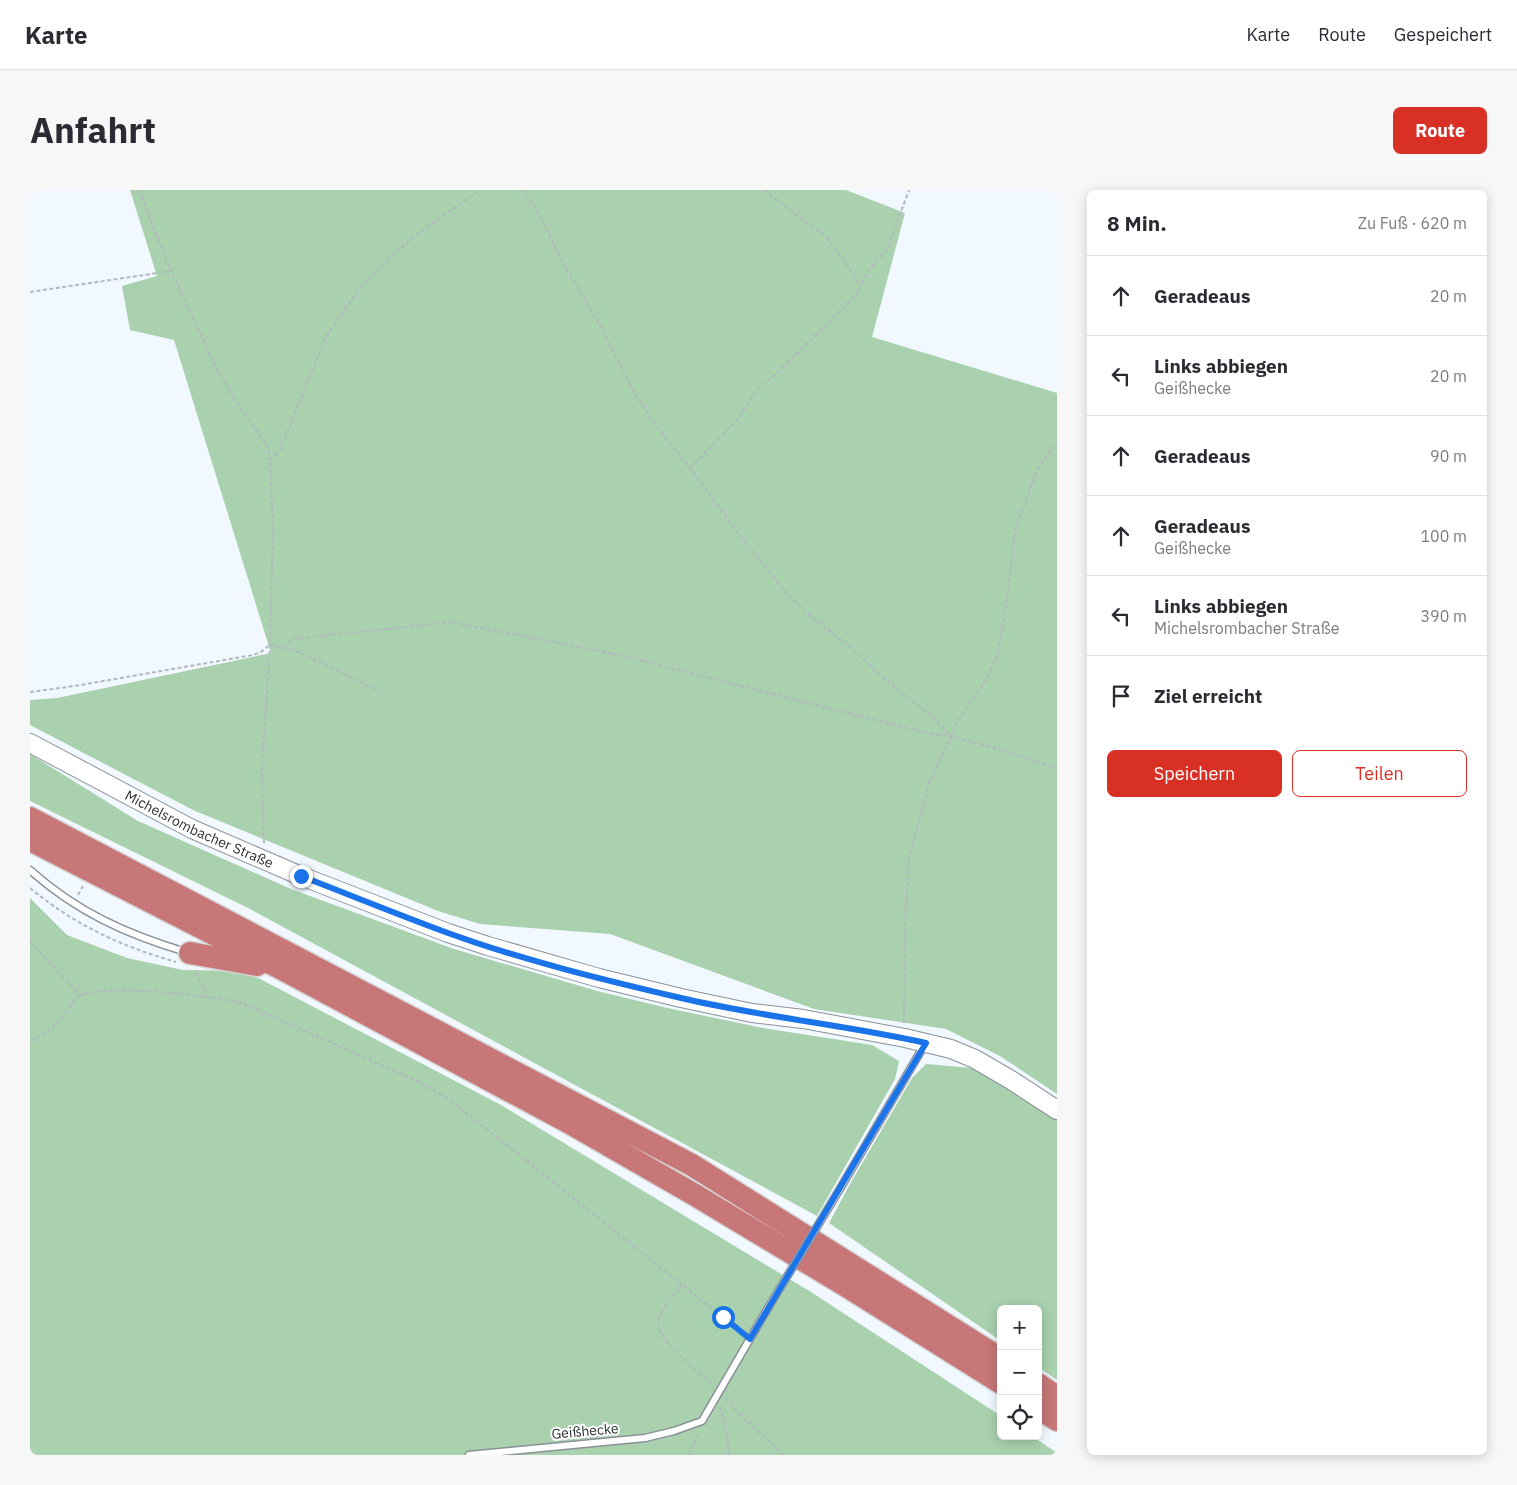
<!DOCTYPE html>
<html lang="de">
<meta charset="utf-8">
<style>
body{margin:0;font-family:"IBM Plex Sans",sans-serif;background:#f7f7f7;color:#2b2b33}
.controls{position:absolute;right:15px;bottom:15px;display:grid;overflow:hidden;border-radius:8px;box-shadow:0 2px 12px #0003}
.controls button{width:45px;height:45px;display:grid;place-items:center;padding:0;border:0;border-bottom:1px solid #e1e1e2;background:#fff;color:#2b2b33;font:25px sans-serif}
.stop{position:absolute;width:15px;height:15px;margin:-11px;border:4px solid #1a73e8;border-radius:50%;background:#fff}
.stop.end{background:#1a73e8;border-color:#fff;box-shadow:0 1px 5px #0008}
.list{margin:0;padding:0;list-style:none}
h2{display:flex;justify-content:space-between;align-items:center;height:65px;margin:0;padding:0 20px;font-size:21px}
h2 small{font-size:16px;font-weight:400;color:#7c7c81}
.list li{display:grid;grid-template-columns:32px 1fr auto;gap:15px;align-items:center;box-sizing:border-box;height:80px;padding:0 20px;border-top:1px solid #e1e1e2}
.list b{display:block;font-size:19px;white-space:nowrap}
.list p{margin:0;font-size:16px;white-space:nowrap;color:#7c7c81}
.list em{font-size:16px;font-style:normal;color:#7c7c81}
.actions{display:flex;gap:10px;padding:15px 20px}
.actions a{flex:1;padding:11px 0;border:1px solid #d93025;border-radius:8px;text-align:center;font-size:18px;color:#d93025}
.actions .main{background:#d93025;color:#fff}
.icon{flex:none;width:28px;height:28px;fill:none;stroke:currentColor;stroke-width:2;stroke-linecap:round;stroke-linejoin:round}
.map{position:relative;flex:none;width:1027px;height:1265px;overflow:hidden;border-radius:8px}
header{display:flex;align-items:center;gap:30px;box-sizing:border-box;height:70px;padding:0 25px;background:#fff;border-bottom:1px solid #e1e1e2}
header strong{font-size:24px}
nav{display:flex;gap:28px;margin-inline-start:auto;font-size:18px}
.intro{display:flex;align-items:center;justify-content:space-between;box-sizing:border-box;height:120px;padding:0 30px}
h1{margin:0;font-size:35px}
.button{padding:12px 22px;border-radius:8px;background:#d93025;color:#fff;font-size:18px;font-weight:700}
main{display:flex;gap:30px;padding:0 30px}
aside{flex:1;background:#fff;border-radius:8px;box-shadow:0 2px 12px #0003}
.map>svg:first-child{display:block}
.forest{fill:#a9d1ae}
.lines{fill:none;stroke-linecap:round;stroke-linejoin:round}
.lane-casing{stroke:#8a9199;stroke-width:9}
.secondary-casing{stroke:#8a9199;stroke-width:20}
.highway-casing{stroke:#d5d5d6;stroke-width:25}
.path{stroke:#b2b8be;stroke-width:2;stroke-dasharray:4 2.5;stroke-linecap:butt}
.lane{stroke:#fff;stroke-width:6}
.secondary{stroke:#fff;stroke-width:18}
.highway{stroke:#c87778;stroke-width:22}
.lane-bridge-casing{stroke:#8a9199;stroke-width:9;stroke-linecap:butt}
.lane-bridge{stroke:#fff;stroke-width:6}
.route{stroke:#1a73e8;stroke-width:6}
.labels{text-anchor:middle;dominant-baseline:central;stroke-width:4;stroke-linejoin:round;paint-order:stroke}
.street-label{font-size:14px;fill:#2c2f33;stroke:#fff}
</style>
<header>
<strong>Karte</strong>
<nav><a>Karte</a><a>Route</a><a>Gespeichert</a></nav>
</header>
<div class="intro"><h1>Anfahrt</h1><a class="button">Route</a></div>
<main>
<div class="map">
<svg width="1027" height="1265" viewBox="0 0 1027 1265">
<rect width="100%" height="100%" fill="#f1f8ff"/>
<g class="forest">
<polygon points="100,0 816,0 875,23 842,147 1027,203 1027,904 970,866 916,839 784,819 580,744 450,734 408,721 163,620 0,535 0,510 27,508 241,463 144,150 100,140 92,96 127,86"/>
<polygon points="0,564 108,631 261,699 424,759 567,801 642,819 733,838 842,855 869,871 865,889 787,1026 220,719 0,611"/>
<polygon points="0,708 37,745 97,768 153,780 215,781 471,915 781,1102 971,1226 971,1246 1002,1246 1027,1263 1027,1265 0,1265"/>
<polygon points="896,874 943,878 1027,930 1027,1190 1008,1177 1008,1119 971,1119 971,1151 799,1033 820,994 882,888"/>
</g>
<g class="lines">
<g class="lane-casing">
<g id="lane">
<path d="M0 680C47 722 96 744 156 762"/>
<polyline points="811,997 895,854"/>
<polyline points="439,1265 615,1248 644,1241 672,1231 735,1123"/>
</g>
</g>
<g class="secondary-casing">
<g id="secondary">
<path id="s1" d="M0 553 162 639 271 686 418 743 458 756 569 788 651 808 722 823 773 829 875 848 921 859 945 869 981 890 1027 920"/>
</g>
</g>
<g class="highway-casing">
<g id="highway">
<polyline points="0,628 662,975 971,1169"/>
<polyline points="0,650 254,780 538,932 665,1005 818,1097 971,1193"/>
<polyline points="160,763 227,775"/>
<polyline points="1008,1194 1027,1207"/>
<polyline points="1008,1218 1027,1230"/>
</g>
</g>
<g class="path">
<polyline points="109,0 137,72 186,178 212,220 238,257 240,270"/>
<polyline points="492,0 505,17 534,75 565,126 603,201 625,234 660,278 708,343 752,398 779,425 820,457 856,490 904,528 922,547"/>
<polyline points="734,0 796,47 816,73 830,96"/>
<polyline points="0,102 141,81"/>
<polyline points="660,278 707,230 727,199 747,183 826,105 838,81 857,60 879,0"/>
<polyline points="240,455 269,462 351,502"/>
<path d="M254 458 263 449 421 432 590 465 893 542C939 549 983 563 1027 579"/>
<polyline points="0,502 45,496 223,465 231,462 239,455"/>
<polyline points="234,653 232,577 240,455 243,338 240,270 250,260 296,147 329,99 361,66 393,40 450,0"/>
<path d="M0 698C45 735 90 756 146 772"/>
<polyline points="48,705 53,696"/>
<polyline points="0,752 51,806"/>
<polyline points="166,782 177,806"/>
<polyline points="874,833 875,736 879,669 899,592 931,526 952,496 966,469 974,432 985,341 1007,280 1027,252"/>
<path d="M0 851C11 846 20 841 28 832 36 824 40 812 50 806 73 793 181 806 209 812L376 886 415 906 714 1144"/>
<path d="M652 1094C644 1105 633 1116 629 1130 624 1150 669 1182 683 1194"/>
<polyline points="696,1208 709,1224 754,1265"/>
<polyline points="690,1217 697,1245 699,1265"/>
<polyline points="659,1265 668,1243"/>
</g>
<use href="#lane" class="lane"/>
<use href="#secondary" class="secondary"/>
<use href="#highway" class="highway"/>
<g class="lane-bridge-casing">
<polyline id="lane-bridge" points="735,1123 811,997"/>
</g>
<use href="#lane-bridge" class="lane-bridge"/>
</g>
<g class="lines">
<path class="route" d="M271 686C320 705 369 725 418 743 492 770 574 790 651 808 732 827 815 835 896 853L720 1149 693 1127"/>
</g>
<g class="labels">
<g class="street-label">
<text stroke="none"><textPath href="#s1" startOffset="190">Michelsrombacher Straße</textPath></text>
<text transform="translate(555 1241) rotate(-5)">Geißhecke</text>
</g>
</g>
</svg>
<div class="controls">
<button>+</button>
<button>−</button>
<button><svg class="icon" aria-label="locate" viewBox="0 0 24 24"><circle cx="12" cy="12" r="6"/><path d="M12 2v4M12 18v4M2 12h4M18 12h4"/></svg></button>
</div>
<div class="stop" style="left:693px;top:1127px"></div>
<div class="stop end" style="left:271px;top:686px"></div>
</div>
<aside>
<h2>8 Min.<small>Zu Fuß · 620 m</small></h2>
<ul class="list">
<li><svg class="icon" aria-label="ahead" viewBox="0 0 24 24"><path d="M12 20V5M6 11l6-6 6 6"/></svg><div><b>Geradeaus</b></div><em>20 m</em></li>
<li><svg class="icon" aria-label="left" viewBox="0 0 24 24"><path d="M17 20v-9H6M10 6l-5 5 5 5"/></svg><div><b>Links abbiegen</b><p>Geißhecke</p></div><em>20 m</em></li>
<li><svg class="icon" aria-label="ahead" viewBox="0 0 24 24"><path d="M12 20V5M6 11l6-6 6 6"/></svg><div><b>Geradeaus</b></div><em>90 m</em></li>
<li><svg class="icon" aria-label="ahead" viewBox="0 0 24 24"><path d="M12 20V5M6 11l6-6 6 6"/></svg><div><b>Geradeaus</b><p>Geißhecke</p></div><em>100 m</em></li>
<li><svg class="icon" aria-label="left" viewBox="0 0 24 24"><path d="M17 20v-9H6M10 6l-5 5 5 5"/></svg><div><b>Links abbiegen</b><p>Michelsrombacher Straße</p></div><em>390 m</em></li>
<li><svg class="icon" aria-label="arrive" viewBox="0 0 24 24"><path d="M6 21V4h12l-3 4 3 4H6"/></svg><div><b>Ziel erreicht</b></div></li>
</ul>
<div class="actions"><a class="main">Speichern</a><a>Teilen</a></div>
</aside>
</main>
